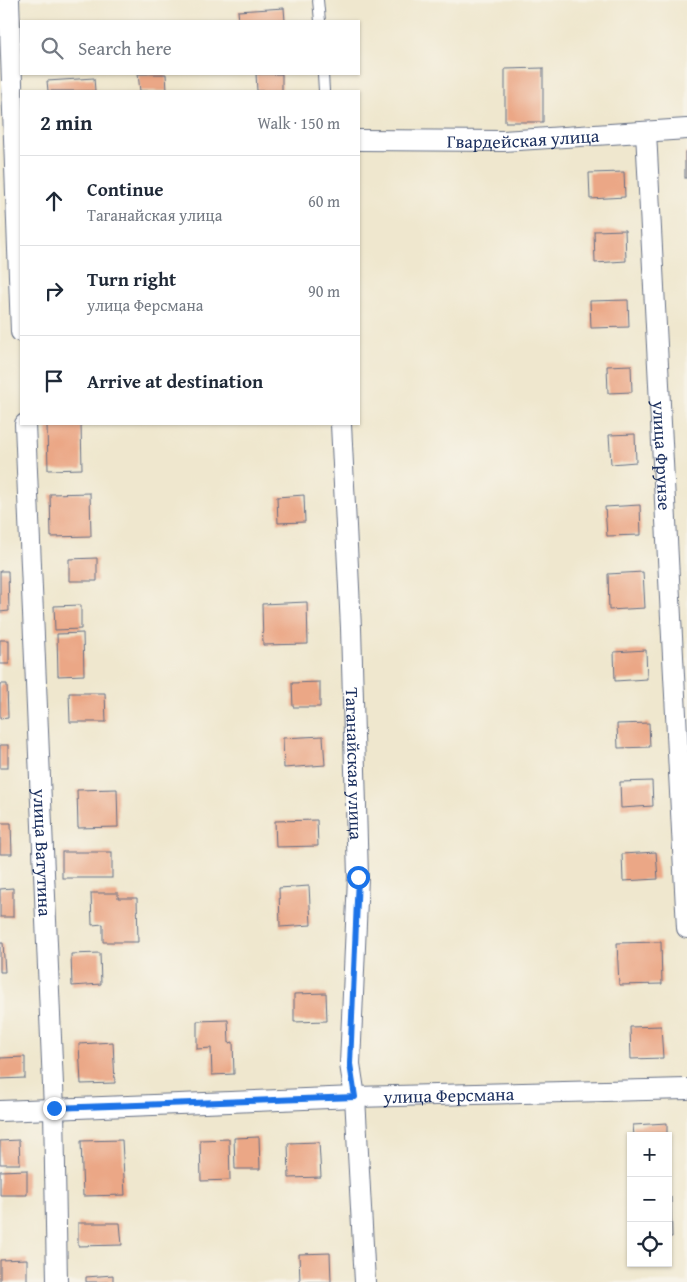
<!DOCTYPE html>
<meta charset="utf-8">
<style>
body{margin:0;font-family:"Gentium Book Plus",serif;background:#f6f6f7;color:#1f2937}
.controls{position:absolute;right:15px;bottom:15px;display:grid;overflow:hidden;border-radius:0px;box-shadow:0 1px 4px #0004}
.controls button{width:45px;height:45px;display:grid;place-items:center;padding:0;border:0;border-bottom:1px solid #e0e1e3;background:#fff;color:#1f2937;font:25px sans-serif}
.stop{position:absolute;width:15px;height:15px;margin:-11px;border:4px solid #1a73e8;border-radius:50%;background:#fff}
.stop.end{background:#1a73e8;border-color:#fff;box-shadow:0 1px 5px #0008}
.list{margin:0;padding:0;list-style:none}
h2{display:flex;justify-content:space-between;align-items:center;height:65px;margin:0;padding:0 20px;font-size:21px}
h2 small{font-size:16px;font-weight:400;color:#747a83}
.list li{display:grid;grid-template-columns:32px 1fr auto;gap:15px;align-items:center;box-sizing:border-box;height:90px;padding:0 20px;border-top:1px solid #e0e1e3}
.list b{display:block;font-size:19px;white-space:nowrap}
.list p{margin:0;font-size:16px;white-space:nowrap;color:#747a83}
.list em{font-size:16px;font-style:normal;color:#747a83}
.icon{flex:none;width:28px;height:28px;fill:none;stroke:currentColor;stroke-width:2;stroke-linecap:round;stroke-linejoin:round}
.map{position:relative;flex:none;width:687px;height:1282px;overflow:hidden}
.search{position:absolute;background:#fff;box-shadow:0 1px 4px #0004;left:20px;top:20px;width:340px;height:55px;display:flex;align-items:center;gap:12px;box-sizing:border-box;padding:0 18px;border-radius:0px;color:#747a83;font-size:19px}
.panel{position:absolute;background:#fff;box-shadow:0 1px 4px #0004;left:20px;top:90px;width:340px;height:335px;border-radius:0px}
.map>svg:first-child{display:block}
.building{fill:#eba786}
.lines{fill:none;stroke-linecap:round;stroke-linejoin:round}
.service-casing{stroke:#656f85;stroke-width:12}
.minor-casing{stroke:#656f85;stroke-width:22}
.service{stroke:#fff;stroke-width:10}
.minor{stroke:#fff;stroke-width:20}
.route{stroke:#1a73e8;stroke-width:6}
.labels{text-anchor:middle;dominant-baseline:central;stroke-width:4;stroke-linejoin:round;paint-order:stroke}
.street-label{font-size:18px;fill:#1b2f5e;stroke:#f7f3e8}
</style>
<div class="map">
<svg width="687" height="1282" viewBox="0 0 687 1282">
<rect width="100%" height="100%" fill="#f7f3e8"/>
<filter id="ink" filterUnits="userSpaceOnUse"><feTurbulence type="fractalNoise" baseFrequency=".02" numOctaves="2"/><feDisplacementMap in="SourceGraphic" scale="10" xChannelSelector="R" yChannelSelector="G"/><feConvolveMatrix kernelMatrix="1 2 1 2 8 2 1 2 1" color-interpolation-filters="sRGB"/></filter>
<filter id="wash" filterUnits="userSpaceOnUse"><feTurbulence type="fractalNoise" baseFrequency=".0096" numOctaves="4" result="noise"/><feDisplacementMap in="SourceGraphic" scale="20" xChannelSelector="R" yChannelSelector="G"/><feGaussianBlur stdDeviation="1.12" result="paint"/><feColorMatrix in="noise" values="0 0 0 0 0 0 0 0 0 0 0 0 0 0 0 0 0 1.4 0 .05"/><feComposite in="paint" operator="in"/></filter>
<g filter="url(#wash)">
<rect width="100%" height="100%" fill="#efe7ce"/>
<g id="blocks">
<g class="building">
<polygon points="284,8 285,21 239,21 238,11"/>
<polygon points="543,68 543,122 505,122 505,69"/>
<polygon points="138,74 166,74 167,91 140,91"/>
<polygon points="256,74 282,74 282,91 257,91"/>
<polygon points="94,78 95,91 48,91 47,81"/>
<rect x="685" y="152" width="2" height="26"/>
<polygon points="624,172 625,197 590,199 589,173"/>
<polygon points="625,230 626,261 595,263 594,231"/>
<polygon points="628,300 629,327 591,328 590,301"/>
<polygon points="631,365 632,392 608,393 607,366"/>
<polygon points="81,424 82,469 48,470 47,425"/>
<polygon points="635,434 636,462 611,464 609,435"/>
<polygon points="90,493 91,536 51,537 50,494"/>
<polygon points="304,495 305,522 278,523 277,497"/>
<polygon points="640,505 641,535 607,536 605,507"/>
<polygon points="97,558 97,581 69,581 69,559"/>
<polygon points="0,571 8,571 9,611 0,612"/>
<polygon points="643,572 645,608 609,610 608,574"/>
<polygon points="307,602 308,644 263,645 262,604"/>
<polygon points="81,605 81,629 55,630 54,606"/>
<polygon points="83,633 84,675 58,676 57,634"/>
<rect x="0" y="640" width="9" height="24"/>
<polygon points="646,650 647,679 615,681 614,652"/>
<polygon points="320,682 320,707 293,707 292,683"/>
<polygon points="0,684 7,684 8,718 0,719"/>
<polygon points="69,693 105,693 106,722 70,722"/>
<polygon points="649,723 650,747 618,748 617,724"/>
<polygon points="323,736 325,765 284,768 283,738"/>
<rect x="0" y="745" width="8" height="23"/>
<polygon points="652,781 653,806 621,808 620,782"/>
<polygon points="117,789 118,827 78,828 77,790"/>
<polygon points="317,820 318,846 276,847 275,821"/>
<polygon points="0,823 11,823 12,854 0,854"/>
<rect x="62" y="852" width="50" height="26"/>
<polygon points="656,852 658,879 623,881 622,854"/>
<polygon points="309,886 311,925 280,927 279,888"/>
<polygon points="13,888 13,917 0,917 0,889"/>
<polygon points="91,893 118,893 118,898 137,898 138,942 103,942 103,924 92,925"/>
<polygon points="661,942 662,984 619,985 617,943"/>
<polygon points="0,943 3,943 5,972 0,972"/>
<polygon points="100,953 101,984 72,986 71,954"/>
<polygon points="326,993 327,1021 294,1022 294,994"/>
<polygon points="228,1020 229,1043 233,1042 234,1074 212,1075 211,1048 197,1049 197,1021"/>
<polygon points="661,1026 663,1058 631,1059 630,1027"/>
<polygon points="113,1042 115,1083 81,1084 79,1044"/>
<polygon points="25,1057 25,1078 0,1079 0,1058"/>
<polygon points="667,1123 667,1136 634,1136 633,1125"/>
<polygon points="259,1137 260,1169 235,1169 234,1138"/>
<polygon points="229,1139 230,1180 201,1181 200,1140"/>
<polygon points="19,1140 20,1164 0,1164 0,1141"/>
<polygon points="122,1140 125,1195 83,1196 81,1141"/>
<polygon points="319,1142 321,1177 289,1178 288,1143"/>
<polygon points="27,1170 27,1195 0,1195 0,1171"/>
<polygon points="668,1197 671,1197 672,1237 668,1237"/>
<polygon points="78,1223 120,1223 122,1245 78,1246"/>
<polygon points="330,1253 331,1282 300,1282 299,1254"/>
<polygon points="27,1259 27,1282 0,1282 0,1260"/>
<polygon points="113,1275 113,1282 86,1282 86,1277"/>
</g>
</g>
</g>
<g filter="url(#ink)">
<use href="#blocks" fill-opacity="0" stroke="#656f85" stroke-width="1"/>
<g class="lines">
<g class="service-casing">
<g id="service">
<polyline points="318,0 320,21"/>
<polyline points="323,74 324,91"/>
</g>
</g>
<g class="minor-casing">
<g id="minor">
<polyline points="9,0 21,332"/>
<path id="s1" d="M646 132 687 928"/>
<path id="s2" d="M359 140 503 141 687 129"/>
<path id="s3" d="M25 424 54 1109 57 1282"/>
<path id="s4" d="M341 424 351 628 358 877 350 1064 355 1097 365 1282"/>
<path id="s5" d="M0 1111 355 1097 687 1089"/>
</g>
</g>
<use href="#service" class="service"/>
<use href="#minor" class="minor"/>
</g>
</g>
<g class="lines" filter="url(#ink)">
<polyline class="route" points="54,1108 355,1097 350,1064 358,877"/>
</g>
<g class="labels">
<g class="street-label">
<text stroke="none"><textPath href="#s2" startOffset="164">Гвардейская улица</textPath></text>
<text stroke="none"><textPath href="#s1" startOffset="324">улица Фрунзе</textPath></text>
<text stroke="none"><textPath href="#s4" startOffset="340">Таганайская улица</textPath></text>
<text stroke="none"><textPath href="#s3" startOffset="429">улица Ватутина</textPath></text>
<text stroke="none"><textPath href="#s5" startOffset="449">улица Ферсмана</textPath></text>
</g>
</g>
</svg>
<div class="controls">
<button>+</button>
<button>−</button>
<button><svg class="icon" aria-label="locate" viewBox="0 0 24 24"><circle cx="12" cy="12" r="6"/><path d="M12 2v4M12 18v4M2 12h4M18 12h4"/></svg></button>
</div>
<div class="stop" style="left:358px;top:877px"></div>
<div class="stop end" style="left:54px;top:1108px"></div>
<div class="search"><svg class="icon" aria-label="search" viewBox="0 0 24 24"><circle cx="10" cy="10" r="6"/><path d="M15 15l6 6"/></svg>Search here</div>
<section class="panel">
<h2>2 min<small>Walk · 150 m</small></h2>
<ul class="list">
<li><svg class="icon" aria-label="ahead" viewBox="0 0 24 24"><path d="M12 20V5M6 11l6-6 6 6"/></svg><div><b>Continue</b><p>Таганайская улица</p></div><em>60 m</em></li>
<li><svg class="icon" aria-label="right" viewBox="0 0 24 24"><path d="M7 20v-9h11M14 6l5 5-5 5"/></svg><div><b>Turn right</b><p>улица Ферсмана</p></div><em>90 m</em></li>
<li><svg class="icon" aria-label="arrive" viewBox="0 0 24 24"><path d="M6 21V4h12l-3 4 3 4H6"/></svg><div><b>Arrive at destination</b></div></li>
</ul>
</section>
</div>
